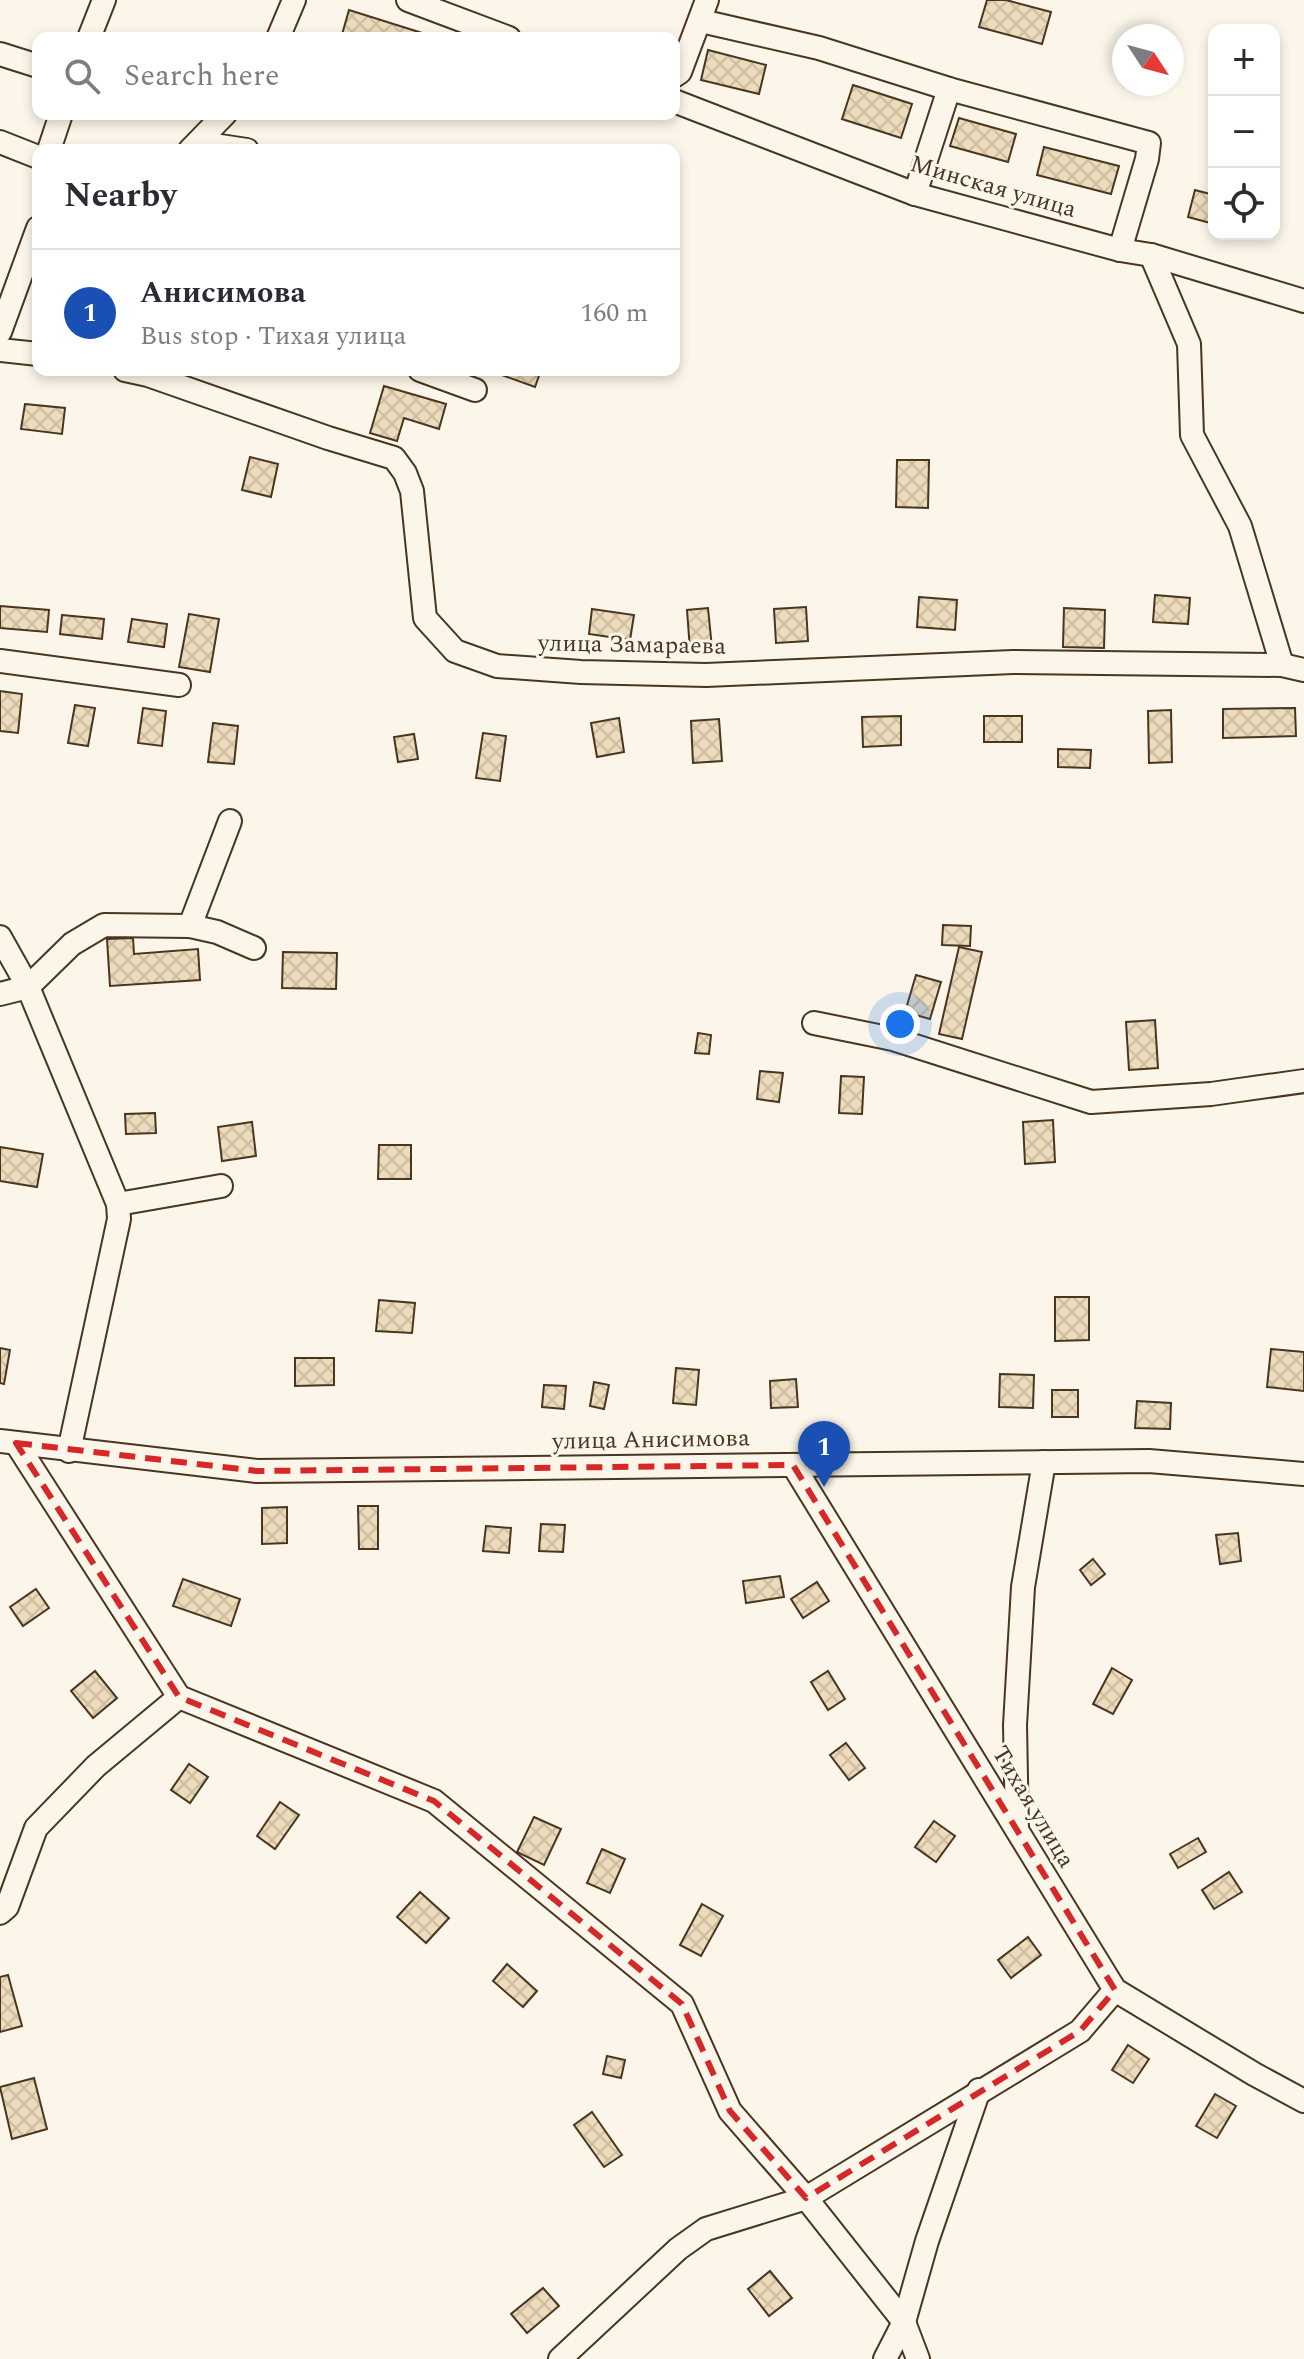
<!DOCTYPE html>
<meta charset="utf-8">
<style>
body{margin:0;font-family:Spectral,serif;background:#f2f2f3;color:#2b2b33}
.controls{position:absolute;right:24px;top:24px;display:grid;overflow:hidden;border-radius:16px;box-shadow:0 4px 12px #0003}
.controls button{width:72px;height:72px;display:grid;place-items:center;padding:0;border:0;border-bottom:2px solid #e1e1e2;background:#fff;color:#2b2b33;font:40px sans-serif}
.compass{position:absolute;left:1112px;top:24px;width:72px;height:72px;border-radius:50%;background:#fff;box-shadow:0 4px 12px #0003;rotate:126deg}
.you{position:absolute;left:900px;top:1024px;width:28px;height:28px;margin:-20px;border:6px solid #fff;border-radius:50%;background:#1a73e8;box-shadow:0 0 0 12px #1a73e833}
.badge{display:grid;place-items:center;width:52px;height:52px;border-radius:50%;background:#c62828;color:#fff;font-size:26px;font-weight:700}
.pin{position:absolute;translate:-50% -66px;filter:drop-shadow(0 2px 4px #0008)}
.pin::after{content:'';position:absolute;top:42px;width:28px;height:24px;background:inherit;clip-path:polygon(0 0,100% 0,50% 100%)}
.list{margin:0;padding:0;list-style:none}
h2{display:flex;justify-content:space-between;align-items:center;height:104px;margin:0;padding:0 32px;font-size:34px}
h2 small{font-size:26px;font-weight:400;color:#7c7c81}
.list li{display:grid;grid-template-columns:52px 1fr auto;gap:24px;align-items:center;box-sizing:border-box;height:128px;padding:0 32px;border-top:2px solid #e1e1e2}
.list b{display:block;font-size:30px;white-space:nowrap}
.list p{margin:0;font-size:26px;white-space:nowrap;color:#7c7c81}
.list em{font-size:26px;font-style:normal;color:#7c7c81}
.icon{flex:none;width:44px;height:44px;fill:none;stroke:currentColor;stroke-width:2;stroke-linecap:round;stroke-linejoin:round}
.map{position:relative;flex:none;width:1304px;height:2359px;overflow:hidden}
.search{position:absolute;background:#fff;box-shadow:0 4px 12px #0003;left:32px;top:32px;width:648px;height:88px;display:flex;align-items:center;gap:20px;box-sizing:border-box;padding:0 28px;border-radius:16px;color:#7c7c81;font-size:30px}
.panel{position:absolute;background:#fff;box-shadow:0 4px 12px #0003;left:32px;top:144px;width:648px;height:232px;border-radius:16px}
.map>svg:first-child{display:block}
.building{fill:url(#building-cross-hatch);stroke:#4a3520;stroke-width:2}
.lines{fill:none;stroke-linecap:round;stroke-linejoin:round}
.minor-casing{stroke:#4a3520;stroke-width:26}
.minor{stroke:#fbf6e9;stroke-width:22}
.marked{fill:none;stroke:#d62828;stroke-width:6;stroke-dasharray:16 10;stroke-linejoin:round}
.labels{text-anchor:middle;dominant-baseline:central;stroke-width:6;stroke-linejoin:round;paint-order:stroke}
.street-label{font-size:24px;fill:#4a3520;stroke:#fbf6e9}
</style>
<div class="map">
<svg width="1304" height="2359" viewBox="0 0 1304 2359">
<defs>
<pattern id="building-cross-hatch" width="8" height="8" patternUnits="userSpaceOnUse" patternTransform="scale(2)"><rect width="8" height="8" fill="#ecdcbc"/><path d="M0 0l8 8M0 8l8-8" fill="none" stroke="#ccbda1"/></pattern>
</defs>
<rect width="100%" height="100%" fill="#fbf6e9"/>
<g class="building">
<polygon points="987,0 1006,0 1051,12 1042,44 979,27"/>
<polygon points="349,10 438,38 341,38"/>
<polygon points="708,50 766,65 759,94 701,80"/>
<polygon points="853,85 912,104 901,138 842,119"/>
<polygon points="959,118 1016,134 1008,162 950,146"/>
<polygon points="1044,147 1119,166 1111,194 1037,175"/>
<polygon points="1195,190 1214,195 1214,224 1188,217"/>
<polygon points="497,370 541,370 535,387 496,373"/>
<polygon points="384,386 446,404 439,429 404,418 397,441 370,433"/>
<polygon points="25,404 65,408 62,434 21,429"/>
<polygon points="250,457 278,464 271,497 242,490"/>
<polygon points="897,460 929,460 928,508 896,507"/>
<polygon points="1155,595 1190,598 1188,624 1153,622"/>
<polygon points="919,597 957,600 955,630 917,627"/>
<polygon points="0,606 49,610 47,632 0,628"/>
<polygon points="806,607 808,641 776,643 774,609"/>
<polygon points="708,608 712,648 690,650 687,610"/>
<polygon points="1064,608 1105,610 1104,648 1063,647"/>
<polygon points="592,609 634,615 630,640 589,634"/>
<polygon points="189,614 219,619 210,672 179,667"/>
<polygon points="62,615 104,619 102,639 60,634"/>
<polygon points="132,619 167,624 164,647 128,642"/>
<polygon points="0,691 22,694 18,733 0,731"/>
<polygon points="75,705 95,708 88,746 68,743"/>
<polygon points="143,708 166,711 162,746 138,743"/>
<polygon points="1295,708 1296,736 1223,738 1223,709"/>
<polygon points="1171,710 1172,762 1149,763 1148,711"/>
<polygon points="901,716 901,745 863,747 862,717"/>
<rect x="984" y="716" width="38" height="26"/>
<polygon points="619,718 624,752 597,757 591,723"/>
<polygon points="719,719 722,761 693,763 691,721"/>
<polygon points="213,723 238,726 234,764 208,762"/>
<polygon points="483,733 506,736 500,781 476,778"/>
<polygon points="414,734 418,759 398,762 394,737"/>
<polygon points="1058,749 1091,750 1090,768 1058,767"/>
<polygon points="943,925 971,926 970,946 942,945"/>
<polygon points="133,938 134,954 198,949 200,980 110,986 107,939"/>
<polygon points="959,947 982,952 962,1039 939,1034"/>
<polygon points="283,952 337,953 336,989 282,988"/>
<polygon points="916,975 941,982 930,1019 905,1012"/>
<polygon points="1155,1020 1158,1068 1129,1070 1126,1022"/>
<polygon points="698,1033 711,1035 709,1054 695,1053"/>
<polygon points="760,1071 783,1073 779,1102 757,1099"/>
<polygon points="841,1076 864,1077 862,1114 839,1113"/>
<polygon points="155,1113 156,1133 126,1134 125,1114"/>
<polygon points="1053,1120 1055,1162 1025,1164 1023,1122"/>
<polygon points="252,1122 256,1156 222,1161 218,1127"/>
<polygon points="379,1145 411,1145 411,1179 378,1179"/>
<polygon points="0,1147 43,1154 37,1187 0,1181"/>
<polygon points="1055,1297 1089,1297 1089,1340 1055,1341"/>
<polygon points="379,1300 415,1303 412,1333 376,1331"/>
<polygon points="0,1348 10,1350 4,1384 0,1383"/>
<polygon points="1271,1349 1304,1352 1304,1391 1267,1387"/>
<polygon points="295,1358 334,1358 334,1385 295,1386"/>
<polygon points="676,1368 699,1370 696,1405 673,1403"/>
<polygon points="1000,1374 1034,1375 1033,1408 999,1407"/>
<polygon points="796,1379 798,1407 771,1408 770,1381"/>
<polygon points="594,1382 609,1385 604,1409 590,1406"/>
<polygon points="544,1385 566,1386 564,1409 542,1407"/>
<rect x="1052" y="1390" width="26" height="27"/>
<polygon points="1137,1401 1171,1403 1170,1429 1135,1428"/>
<polygon points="358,1506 378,1506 378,1549 359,1549"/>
<polygon points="287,1507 287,1543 262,1544 262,1508"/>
<polygon points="541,1524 565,1525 563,1552 539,1551"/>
<polygon points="486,1526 511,1528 509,1553 483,1551"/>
<polygon points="1238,1533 1241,1561 1220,1564 1216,1535"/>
<polygon points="1093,1559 1105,1574 1091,1585 1080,1570"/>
<polygon points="780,1576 784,1597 746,1603 743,1581"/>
<polygon points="183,1579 240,1599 231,1626 173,1606"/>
<polygon points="817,1582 829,1601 803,1618 791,1599"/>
<polygon points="36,1589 49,1608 23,1626 10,1607"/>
<polygon points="1112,1668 1132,1680 1113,1714 1093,1704"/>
<polygon points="95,1671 117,1698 93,1718 71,1691"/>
<polygon points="828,1671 845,1699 828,1710 811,1682"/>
<polygon points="846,1743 865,1768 849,1780 830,1755"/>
<polygon points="189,1764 208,1777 190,1803 171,1790"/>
<polygon points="280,1802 299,1815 275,1849 257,1836"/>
<polygon points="534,1817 561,1829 544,1865 517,1852"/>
<polygon points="934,1821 955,1836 936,1862 915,1847"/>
<polygon points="1198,1838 1206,1852 1178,1868 1170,1854"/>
<polygon points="602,1849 625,1859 610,1893 587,1883"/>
<polygon points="1229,1872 1242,1892 1214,1909 1202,1890"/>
<polygon points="420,1892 449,1918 426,1943 397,1917"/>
<polygon points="702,1904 723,1916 701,1956 680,1945"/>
<polygon points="1028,1937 1041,1955 1011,1978 998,1960"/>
<polygon points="507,1964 537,1991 523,2007 493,1981"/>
<polygon points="8,1975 22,2026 0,2032 0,1977"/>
<polygon points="1128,2045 1149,2059 1133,2083 1112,2070"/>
<polygon points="607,2056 625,2060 621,2078 603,2074"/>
<polygon points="34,2078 47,2129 12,2139 0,2087"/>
<polygon points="1215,2094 1236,2106 1217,2138 1196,2126"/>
<polygon points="592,2112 622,2155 604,2167 574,2125"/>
<polygon points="770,2271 792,2298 769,2316 748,2289"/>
<polygon points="543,2288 559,2306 527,2333 511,2314"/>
</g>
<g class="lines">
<g class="minor-casing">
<g id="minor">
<polyline points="408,0 509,38"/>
<polyline points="701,21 819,48 949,89 1149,143 1147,159 1120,250"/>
<polyline points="89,38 104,0"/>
<polyline points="278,38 294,0"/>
<polyline points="0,54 38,66"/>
<polyline points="674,76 680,72 707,0"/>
<polyline points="674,101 915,194 1120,250 1151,255 1304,301"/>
<polyline points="0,142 38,157"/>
<polyline points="200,143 247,150"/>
<polyline points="49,150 61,114"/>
<polyline points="190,150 225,114"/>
<polyline points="915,194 949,89"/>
<polyline points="1151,255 1189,344 1192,435 1240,526 1282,665"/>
<polyline points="0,332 38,228"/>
<polyline points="0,350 38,354"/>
<polyline points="125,370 148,375 328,438 394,458 405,473 412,491 425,618 455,651 497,666 581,672 706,675 1013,662 1282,665 1304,670"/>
<polyline points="420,370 475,390"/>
<polyline points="0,661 179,685"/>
<polyline points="190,926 230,821"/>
<polyline points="0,937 28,987 118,1204 119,1219 69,1451"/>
<polyline points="0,994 28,987 72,944 104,925 190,926 217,932 254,948"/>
<polyline points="814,1023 893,1039 1091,1102 1211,1094 1304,1081"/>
<polyline points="118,1204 221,1186"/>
<polyline points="0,1441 257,1471 1149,1461 1304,1474"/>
<polyline points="16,1443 179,1697 434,1801 682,2004 730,2111 806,2198 904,2322 918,2359"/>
<polyline points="793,1465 1115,1990 1254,2074 1304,2101"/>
<polyline points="1017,1830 1015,1725 1023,1587 1044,1462"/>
<polyline points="0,1913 7,1907 36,1828 96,1766 179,1697"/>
<polyline points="560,2359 678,2249 706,2229 806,2198 1080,2031 1115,1990"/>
<polyline points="885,2359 904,2322 927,2241 979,2090"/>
</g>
</g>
<use href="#minor" class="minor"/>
</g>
<path class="marked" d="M16 1443 257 1471 793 1465 1115 1990 1080 2031 806 2198 730 2111 682 2004 434 1801 179 1697Z"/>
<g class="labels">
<g class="street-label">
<text transform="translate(993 187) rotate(16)">Минская улица</text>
<text transform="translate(632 645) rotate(1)">улица Замараева</text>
<text transform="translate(651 1440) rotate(-1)">улица Анисимова</text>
<text transform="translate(1033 1807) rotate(59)">Тихая улица</text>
</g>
</g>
</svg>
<div class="controls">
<button>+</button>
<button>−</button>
<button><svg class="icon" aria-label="locate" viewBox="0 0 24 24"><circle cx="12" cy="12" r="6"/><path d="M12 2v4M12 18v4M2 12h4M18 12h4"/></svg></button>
</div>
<svg class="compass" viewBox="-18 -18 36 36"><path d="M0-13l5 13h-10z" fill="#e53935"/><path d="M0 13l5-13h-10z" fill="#7c7c81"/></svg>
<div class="you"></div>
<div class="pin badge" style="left:824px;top:1487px;background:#1a4fb4">1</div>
<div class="search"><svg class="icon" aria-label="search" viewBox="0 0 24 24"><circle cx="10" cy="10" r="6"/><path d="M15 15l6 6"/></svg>Search here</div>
<section class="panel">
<h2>Nearby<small></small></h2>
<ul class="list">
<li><span class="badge" style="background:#1a4fb4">1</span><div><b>Анисимова</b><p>Bus stop · Тихая улица</p></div><em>160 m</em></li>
</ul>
</section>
</div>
